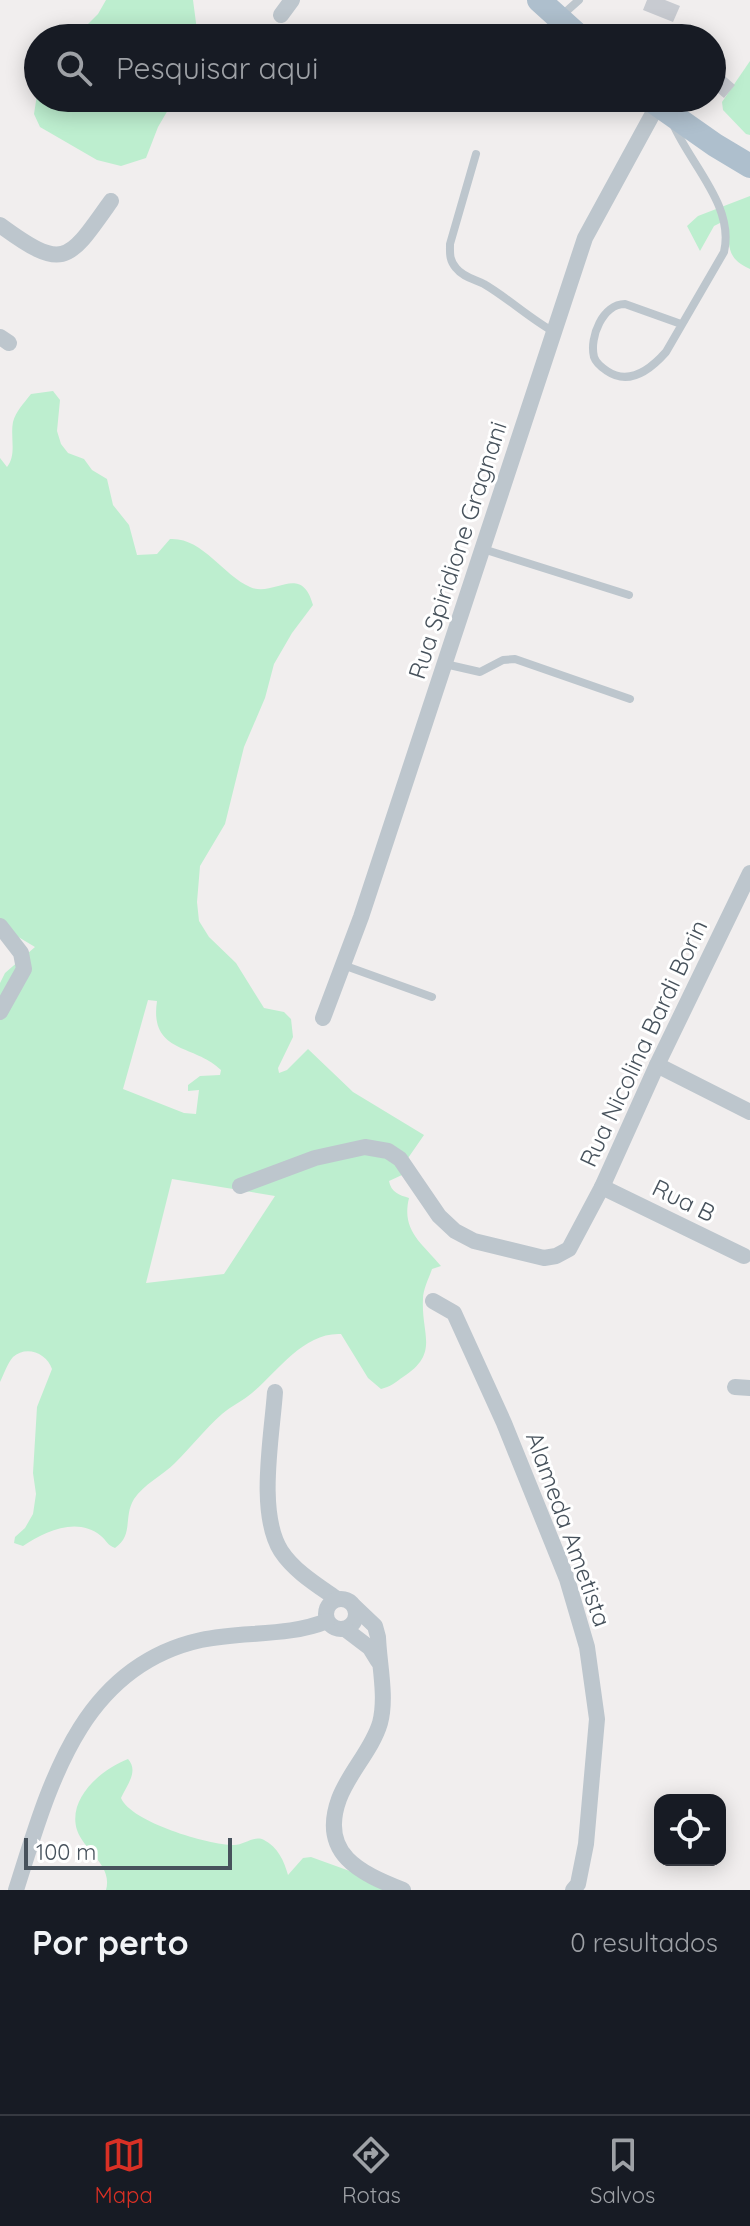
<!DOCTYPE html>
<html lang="pt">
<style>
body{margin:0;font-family:Quicksand,sans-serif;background:#20242c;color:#f1f3f6}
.controls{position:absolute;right:24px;bottom:24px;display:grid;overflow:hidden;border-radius:16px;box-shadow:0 4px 20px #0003}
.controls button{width:72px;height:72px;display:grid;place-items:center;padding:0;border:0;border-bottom:2px solid #363941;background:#171b24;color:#f1f3f6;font:40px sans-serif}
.scale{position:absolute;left:24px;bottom:20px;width:208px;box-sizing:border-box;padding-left:8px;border:4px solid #47525c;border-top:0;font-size:22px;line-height:28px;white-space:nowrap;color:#47525c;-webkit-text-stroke:6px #fff;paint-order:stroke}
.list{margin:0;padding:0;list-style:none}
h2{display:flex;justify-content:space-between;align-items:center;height:104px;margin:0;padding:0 32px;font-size:34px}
h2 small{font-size:26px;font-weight:400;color:#9ea1a6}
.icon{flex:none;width:44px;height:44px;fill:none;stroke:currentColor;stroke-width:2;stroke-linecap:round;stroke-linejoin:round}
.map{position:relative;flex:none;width:750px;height:1890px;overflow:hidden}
.search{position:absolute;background:#171b24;box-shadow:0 4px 20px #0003;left:24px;right:24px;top:24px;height:88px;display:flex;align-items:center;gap:20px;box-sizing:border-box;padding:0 28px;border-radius:44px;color:#9ea1a6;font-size:30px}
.sheet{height:224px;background:#171b24}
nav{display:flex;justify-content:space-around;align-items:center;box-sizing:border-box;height:112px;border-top:2px solid #363941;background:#171b24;font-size:22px;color:#9ea1a6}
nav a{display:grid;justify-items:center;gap:4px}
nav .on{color:#d93025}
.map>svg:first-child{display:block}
.green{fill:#bdeecf;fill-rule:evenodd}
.building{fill:#c8cbd1}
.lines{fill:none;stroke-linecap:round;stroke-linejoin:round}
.lane{stroke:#bdc6cd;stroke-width:8}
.street{stroke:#bdc6cd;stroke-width:16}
.primary{stroke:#aebfcd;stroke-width:24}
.labels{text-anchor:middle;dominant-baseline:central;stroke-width:6;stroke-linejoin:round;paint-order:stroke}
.street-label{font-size:24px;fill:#47525c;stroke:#fff}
</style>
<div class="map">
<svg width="750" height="1890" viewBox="0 0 750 1890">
<rect width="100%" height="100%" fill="#f1eeee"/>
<g class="green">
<polygon points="106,0 193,0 198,38 74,38 98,14"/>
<polygon points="750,61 750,135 746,134 723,110 722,102"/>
<polygon points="38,88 38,98 175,98 158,127 146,158 121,166 97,160 40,127 34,114"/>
<path d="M750 196V269C728 259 729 249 728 227L722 222 714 226 700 251 687 226 698 216Z"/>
<path d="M53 391 60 400 57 431 61 444 68 453 84 459 92 470 107 479 113 505 129 525 137 555 157 554 170 539C202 537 223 575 250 587 274 598 301 562 313 605L292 633 274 664 265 698 244 747 225 824 200 866 197 902 199 921 209 937 236 963 264 1008 284 1012 291 1019 293 1037 278 1068 279 1073 287 1070 308 1049 353 1092 424 1135 406 1161 402 1175 389 1181C391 1192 399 1195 409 1198 401 1231 422 1243 441 1266L432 1269C429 1278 423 1289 423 1299 421 1335 440 1353 403 1377 396 1382 390 1387 381 1389L368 1378 341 1334C304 1332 278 1371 252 1393 243 1401 231 1406 222 1414 205 1429 191 1447 175 1463 163 1475 143 1485 134 1499 123 1517 134 1535 115 1548 107 1545 107 1541 101 1536 77 1516 44 1532 23 1546L14 1543 15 1537 25 1528 33 1514 36 1494 33 1473 37 1407 52 1369C47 1353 26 1345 13 1357 7 1364 4 1374 0 1382V983L5 973 35 947 10 932 0 922V458L7 467C17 455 10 437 13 422 16 411 24 403 31 394ZM148 1000 157 1001C149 1054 195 1044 221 1070L220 1075 200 1076 188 1085V1091L199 1090 196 1114 184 1113 123 1089ZM172 1179 275 1196 224 1274 146 1283Z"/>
<path d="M128 1759C139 1771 127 1785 121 1798 131 1822 208 1845 234 1845 244 1845 254 1835 264 1840 278 1847 284 1861 288 1875L303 1858 311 1857 358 1874 388 1890H106C113 1865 84 1851 77 1830 67 1798 102 1769 128 1759Z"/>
</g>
<g class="building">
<polygon points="647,0 665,0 680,6 673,22 643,10"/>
<polygon points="712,65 735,85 724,98 718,93 712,99"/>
</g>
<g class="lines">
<g class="lane">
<polyline points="560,17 579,0"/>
<path d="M673 124C690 164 735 206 724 252L666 352C651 369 629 386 607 371 601 367 596 363 594 357 589 337 603 304 625 304L681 324"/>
<path d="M476 154 450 244C450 253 449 260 456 268 463 277 474 279 484 284 508 298 529 318 554 332"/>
<polyline points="483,549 629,595"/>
<polyline points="445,664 480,672 503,660 515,659 630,699"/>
<polyline points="343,965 432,997"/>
</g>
<g class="street">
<polyline points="281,15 292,0"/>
<path d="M0 225C64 272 68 262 111 201"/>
<polyline points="0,337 9,343"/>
<polyline points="0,926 21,953 24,969 0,1012"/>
<polyline points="323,1018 361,917 585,238 657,106"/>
<polyline points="657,1065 750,1112"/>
<polyline points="240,1186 315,1158 365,1147 388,1151 400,1159 439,1216 455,1231 474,1241 544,1258 556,1256 569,1249 602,1187 657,1065 750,873"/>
<polyline points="602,1187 744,1256"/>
<polyline points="433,1301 454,1313 504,1423 567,1579 587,1647 597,1719 586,1844 578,1884 573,1890"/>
<polyline points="735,1387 750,1388"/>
<path d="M275 1392C272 1436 257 1513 281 1551 294 1571 317 1585 337 1599"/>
<circle cx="341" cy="1614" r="15"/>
<path d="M355 1607 375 1626 378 1637C379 1664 387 1697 380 1723 372 1750 349 1772 339 1799 319 1854 360 1873 403 1890"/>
<polyline points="345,1629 370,1648 378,1661"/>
<path d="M16 1890C49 1787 79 1667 201 1640 242 1631 288 1637 327 1621"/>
</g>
<g class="primary">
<polyline points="539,0 581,38"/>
<polyline points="648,98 715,145 750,166"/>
</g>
</g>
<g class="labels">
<g class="street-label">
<text transform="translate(457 550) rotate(-72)">Rua Spiridione Gragnani</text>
<text transform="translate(643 1043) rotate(-65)">Rua Nicolina Bardi Borin</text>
<text transform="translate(684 1200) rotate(26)">Rua B</text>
<text transform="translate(569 1529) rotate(70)">Alameda Ametista</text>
</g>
</g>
</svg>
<div class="controls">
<button><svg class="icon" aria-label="locate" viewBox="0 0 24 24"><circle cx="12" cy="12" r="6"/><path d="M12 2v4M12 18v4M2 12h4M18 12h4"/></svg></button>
</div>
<div class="scale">100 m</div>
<div class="search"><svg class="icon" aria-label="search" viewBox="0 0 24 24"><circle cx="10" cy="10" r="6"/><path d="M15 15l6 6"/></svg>Pesquisar aqui</div>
</div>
<section class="sheet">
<h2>Por perto<small>0 resultados</small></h2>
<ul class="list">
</ul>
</section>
<nav>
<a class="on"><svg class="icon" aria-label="map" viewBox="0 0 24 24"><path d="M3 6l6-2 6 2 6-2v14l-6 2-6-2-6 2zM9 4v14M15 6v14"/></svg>Mapa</a>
<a><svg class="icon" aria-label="directions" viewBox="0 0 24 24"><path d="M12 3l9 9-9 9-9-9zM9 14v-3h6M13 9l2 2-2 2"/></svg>Rotas</a>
<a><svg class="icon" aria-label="saved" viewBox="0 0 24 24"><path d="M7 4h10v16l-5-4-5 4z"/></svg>Salvos</a>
</nav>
